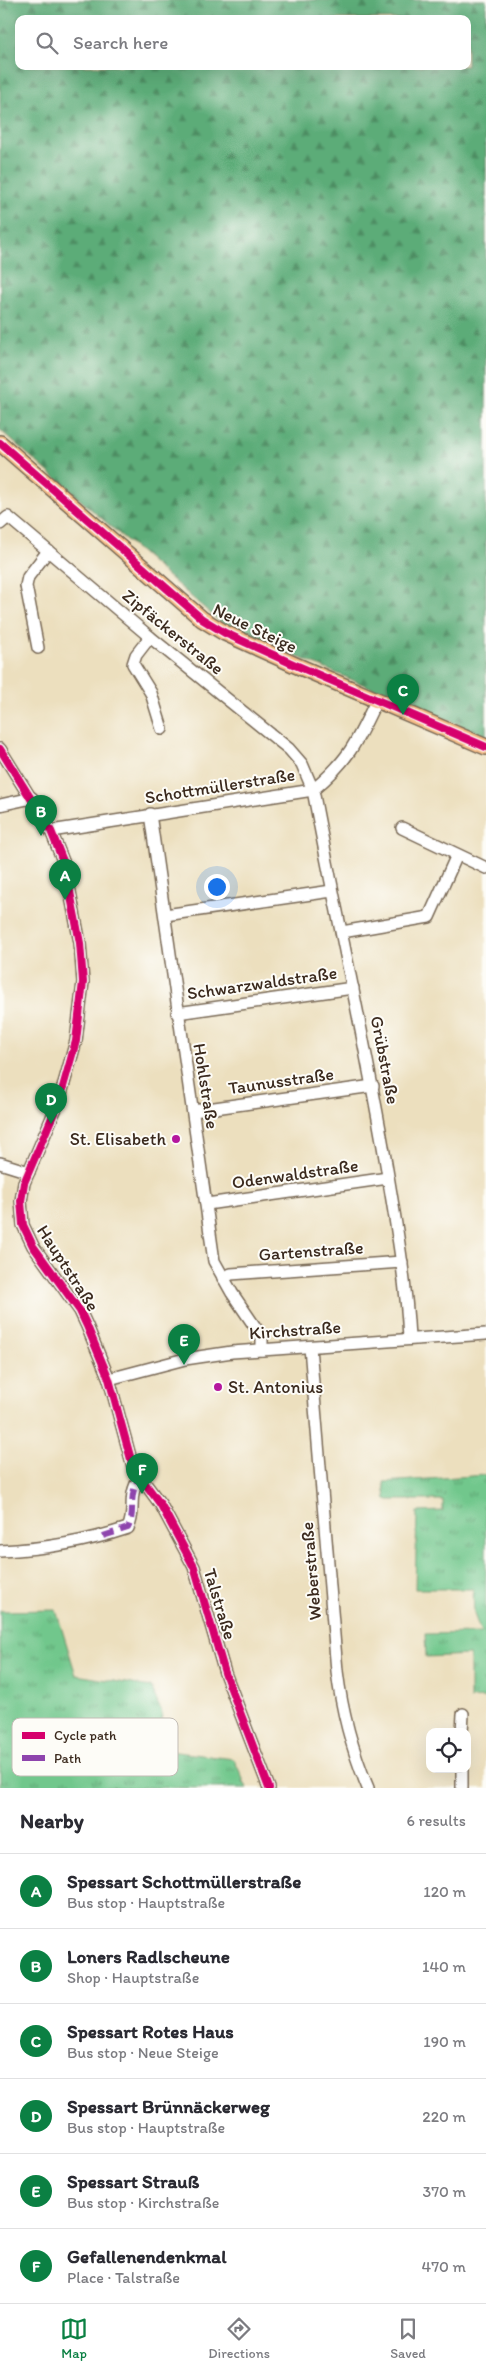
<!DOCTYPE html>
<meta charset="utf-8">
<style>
body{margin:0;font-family:Itim,sans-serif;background:#f7f7f7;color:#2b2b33}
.controls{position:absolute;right:15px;bottom:15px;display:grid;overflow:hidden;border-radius:10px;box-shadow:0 5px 20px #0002}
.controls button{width:45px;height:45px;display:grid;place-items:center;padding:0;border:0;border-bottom:1px solid #e1e1e2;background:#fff;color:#2b2b33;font:25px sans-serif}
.you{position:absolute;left:216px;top:886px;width:18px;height:18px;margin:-12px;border:4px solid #fff;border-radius:50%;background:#1a73e8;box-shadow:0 0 0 8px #1a73e833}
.badge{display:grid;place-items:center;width:32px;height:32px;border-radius:50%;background:#0b8043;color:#fff;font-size:16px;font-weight:700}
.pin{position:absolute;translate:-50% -41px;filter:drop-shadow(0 1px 2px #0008)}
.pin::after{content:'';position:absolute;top:26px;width:18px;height:15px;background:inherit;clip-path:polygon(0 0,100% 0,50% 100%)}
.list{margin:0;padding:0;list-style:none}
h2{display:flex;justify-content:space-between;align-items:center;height:65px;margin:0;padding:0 20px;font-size:21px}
h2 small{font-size:16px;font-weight:400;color:#7c7c81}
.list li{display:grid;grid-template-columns:32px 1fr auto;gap:15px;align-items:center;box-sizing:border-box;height:75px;padding:0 20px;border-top:1px solid #e1e1e2}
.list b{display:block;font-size:19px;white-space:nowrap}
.list p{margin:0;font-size:16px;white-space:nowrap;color:#7c7c81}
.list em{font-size:16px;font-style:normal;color:#7c7c81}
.icon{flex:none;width:28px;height:28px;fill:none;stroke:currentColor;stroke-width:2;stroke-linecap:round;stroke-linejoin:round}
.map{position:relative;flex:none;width:486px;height:1788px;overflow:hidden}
.search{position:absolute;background:#fff;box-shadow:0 5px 20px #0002;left:15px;right:15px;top:15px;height:55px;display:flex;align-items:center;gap:12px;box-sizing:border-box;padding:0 18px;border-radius:10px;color:#7c7c81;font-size:19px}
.sheet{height:515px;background:#fff}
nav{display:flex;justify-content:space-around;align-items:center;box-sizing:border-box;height:70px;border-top:1px solid #e1e1e2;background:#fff;font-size:14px;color:#7c7c81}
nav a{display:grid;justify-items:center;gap:2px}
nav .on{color:#0b8043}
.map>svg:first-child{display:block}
.grass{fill:url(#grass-tufts);stroke:#567855}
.forest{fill:url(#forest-firs);stroke:#4c6b4b;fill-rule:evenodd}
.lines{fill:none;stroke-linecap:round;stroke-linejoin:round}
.minor-casing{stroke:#796956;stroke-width:14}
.major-casing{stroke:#796956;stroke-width:18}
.minor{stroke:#fff;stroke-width:11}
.major{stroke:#f7bd88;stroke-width:15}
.quiet{stroke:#8e44ad;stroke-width:6;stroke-dasharray:12 6;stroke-linecap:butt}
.cycleway-casing{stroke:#fdfcf7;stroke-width:11}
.cycleway{stroke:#d6006c;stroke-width:8}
.poi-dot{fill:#b5179e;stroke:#fdfcf7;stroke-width:2}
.labels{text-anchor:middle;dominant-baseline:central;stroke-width:4;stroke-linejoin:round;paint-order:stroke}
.street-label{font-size:18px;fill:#3b2a1e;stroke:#fdfcf7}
.poi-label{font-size:18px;fill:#3b2a1e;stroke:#fdfcf7;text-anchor:end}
.key{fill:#fdfcf7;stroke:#c3bdb6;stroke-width:1}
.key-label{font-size:14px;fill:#3b2a1e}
</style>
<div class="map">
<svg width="486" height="1788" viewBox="0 0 486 1788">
<defs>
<pattern id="grass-tufts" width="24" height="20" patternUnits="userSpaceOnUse" patternTransform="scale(1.25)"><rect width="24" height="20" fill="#71c78c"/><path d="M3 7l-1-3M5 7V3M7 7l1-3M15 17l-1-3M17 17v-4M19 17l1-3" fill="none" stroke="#5ea272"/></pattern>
<pattern id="forest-firs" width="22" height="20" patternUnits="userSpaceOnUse" patternTransform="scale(1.25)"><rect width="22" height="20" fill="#5cac78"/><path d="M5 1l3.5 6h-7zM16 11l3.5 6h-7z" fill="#4d8c62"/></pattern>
</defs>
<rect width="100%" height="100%" fill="#fdfcf7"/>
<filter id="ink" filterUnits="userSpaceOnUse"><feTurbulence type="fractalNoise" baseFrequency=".02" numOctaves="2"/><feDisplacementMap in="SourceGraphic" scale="10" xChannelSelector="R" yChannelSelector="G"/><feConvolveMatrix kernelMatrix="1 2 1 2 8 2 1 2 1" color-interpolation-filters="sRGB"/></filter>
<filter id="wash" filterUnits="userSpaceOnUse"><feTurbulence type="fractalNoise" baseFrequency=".0096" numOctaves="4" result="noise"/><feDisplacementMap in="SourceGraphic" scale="20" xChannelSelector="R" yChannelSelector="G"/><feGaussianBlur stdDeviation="1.12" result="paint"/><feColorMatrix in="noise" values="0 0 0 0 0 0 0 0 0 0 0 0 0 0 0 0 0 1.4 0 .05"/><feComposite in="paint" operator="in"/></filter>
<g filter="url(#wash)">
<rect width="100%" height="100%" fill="#ecdfbe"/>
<g class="grass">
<polygon points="486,1475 486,1698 470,1699 470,1655 426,1657 425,1634 481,1633 474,1614 473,1589 415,1589 417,1512 443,1511 443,1500 386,1500 384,1482"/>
<polygon points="56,1610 76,1675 151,1687 162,1713 160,1750 234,1759 247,1788 0,1787 0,1611"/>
</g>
<path class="forest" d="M0 0H486V736L226 627 0 430ZM19 19H467V66H19Z"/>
</g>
<g filter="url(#ink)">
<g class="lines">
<g class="minor-casing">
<g id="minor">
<path d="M0 524 8 517 150 637 289 749 302 764 313 790C336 913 364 1035 385 1158 395 1218 406 1278 409 1338"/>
<polyline points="150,637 136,655 133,664 151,693 162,729"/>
<polyline points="38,648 26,586 28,577 48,551"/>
<polyline points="0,749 51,831 65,866 80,943 83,982 76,1041 59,1101 24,1183 21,1201 23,1225 33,1246 80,1311 87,1326 109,1379 133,1467 161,1505 194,1567 225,1673 269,1788"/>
<polyline points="0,805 32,798"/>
<polyline points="150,814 214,1261 232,1293 262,1337 262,1350"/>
<polyline points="402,828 486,868"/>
<path d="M51 831 313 790C350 759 357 741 377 699"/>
<polyline points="165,915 332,891"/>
<polyline points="342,932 429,917 457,855"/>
<polyline points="177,1013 353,988"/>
<polyline points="193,1111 373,1086"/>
<polyline points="0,1163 29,1172"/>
<polyline points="207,1204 388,1178"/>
<polyline points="223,1278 231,1274 402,1262"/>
<path d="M310 1347 337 1671C342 1713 352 1750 368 1788"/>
<polyline points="109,1379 185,1359 232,1352 486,1334"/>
<path d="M0 1551C44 1549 86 1542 128 1528 137 1510 126 1498 140 1477"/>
<polyline points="462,1732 463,1714"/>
<polyline points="462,1788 462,1769"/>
</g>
</g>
<g class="major-casing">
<polyline id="major" points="0,443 202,619 225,633 293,664 486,747"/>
</g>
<use href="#minor" class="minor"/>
<use href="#major" class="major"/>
<path class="quiet" d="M103 1536 128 1528C137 1510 126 1498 140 1477"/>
<g class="cycleway-casing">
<g id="cycleway">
<polyline points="0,443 202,619 225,633 293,664 486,747"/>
<polyline points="0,749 51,831 65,866 80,943 83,982 76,1041 59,1101 24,1183 21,1201 23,1225 33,1246 80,1311 87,1326 109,1379 133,1467 161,1505 194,1567 225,1673 269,1788"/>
</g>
</g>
<use href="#cycleway" class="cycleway"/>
</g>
</g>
<g class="poi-dot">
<circle cx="176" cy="1139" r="5"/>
<circle cx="218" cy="1387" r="5"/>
</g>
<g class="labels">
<g class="street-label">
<text transform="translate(255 628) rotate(26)">Neue Steige</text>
<text transform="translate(173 632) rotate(39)">Zipfäckerstraße</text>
<text transform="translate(220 786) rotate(-9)">Schottmüllerstraße</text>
<text transform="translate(262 983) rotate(-8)">Schwarzwaldstraße</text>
<text transform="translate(385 1060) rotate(79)">Grübstraße</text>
<text transform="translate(281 1081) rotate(-8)">Taunusstraße</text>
<text transform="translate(206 1086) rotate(81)">Hohlstraße</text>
<text transform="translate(295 1174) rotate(-8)">Odenwaldstraße</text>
<text transform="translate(311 1251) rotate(-4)">Gartenstraße</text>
<text transform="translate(68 1268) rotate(57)">Hauptstraße</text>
<text transform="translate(295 1330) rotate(-4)">Kirchstraße</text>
<text transform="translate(311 1571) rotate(-95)">Weberstraße</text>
<text transform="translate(220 1604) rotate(73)">Talstraße</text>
</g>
<g class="poi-label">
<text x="166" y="1139">St. Elisabeth</text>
<text x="228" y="1387" text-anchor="start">St. Antonius</text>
</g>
</g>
<rect x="12" y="1718" width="166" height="58" rx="8" class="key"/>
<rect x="22" y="1732" width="23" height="7" fill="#d6006c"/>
<rect x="22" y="1755" width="23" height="6" fill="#8e44ad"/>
<g class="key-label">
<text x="54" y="1740">Cycle path</text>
<text x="54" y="1763">Path</text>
</g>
</svg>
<div class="controls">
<button><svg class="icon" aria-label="locate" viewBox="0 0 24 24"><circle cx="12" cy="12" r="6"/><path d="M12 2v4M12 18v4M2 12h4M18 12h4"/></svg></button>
</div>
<div class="you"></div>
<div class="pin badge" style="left:65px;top:900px">A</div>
<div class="pin badge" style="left:41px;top:836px">B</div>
<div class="pin badge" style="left:403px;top:715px">C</div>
<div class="pin badge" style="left:51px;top:1124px">D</div>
<div class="pin badge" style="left:184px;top:1365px">E</div>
<div class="pin badge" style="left:142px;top:1494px">F</div>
<div class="search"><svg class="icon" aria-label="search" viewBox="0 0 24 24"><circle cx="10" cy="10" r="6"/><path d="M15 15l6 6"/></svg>Search here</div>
</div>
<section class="sheet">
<h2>Nearby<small>6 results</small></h2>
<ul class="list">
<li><span class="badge">A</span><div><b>Spessart Schottmüllerstraße</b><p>Bus stop · Hauptstraße</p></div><em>120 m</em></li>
<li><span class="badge">B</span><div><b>Loners Radlscheune</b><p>Shop · Hauptstraße</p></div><em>140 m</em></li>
<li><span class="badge">C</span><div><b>Spessart Rotes Haus</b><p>Bus stop · Neue Steige</p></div><em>190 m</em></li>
<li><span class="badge">D</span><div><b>Spessart Brünnäckerweg</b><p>Bus stop · Hauptstraße</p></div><em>220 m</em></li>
<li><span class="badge">E</span><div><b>Spessart Strauß</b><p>Bus stop · Kirchstraße</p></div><em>370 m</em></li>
<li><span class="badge">F</span><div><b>Gefallenendenkmal</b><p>Place · Talstraße</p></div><em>470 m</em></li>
</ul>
</section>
<nav>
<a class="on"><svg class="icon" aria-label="map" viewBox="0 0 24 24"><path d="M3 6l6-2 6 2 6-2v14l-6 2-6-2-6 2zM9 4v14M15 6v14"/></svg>Map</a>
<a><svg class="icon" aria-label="directions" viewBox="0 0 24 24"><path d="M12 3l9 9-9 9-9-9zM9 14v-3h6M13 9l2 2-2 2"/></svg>Directions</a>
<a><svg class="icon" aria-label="saved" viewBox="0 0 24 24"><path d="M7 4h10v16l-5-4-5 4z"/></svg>Saved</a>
</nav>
